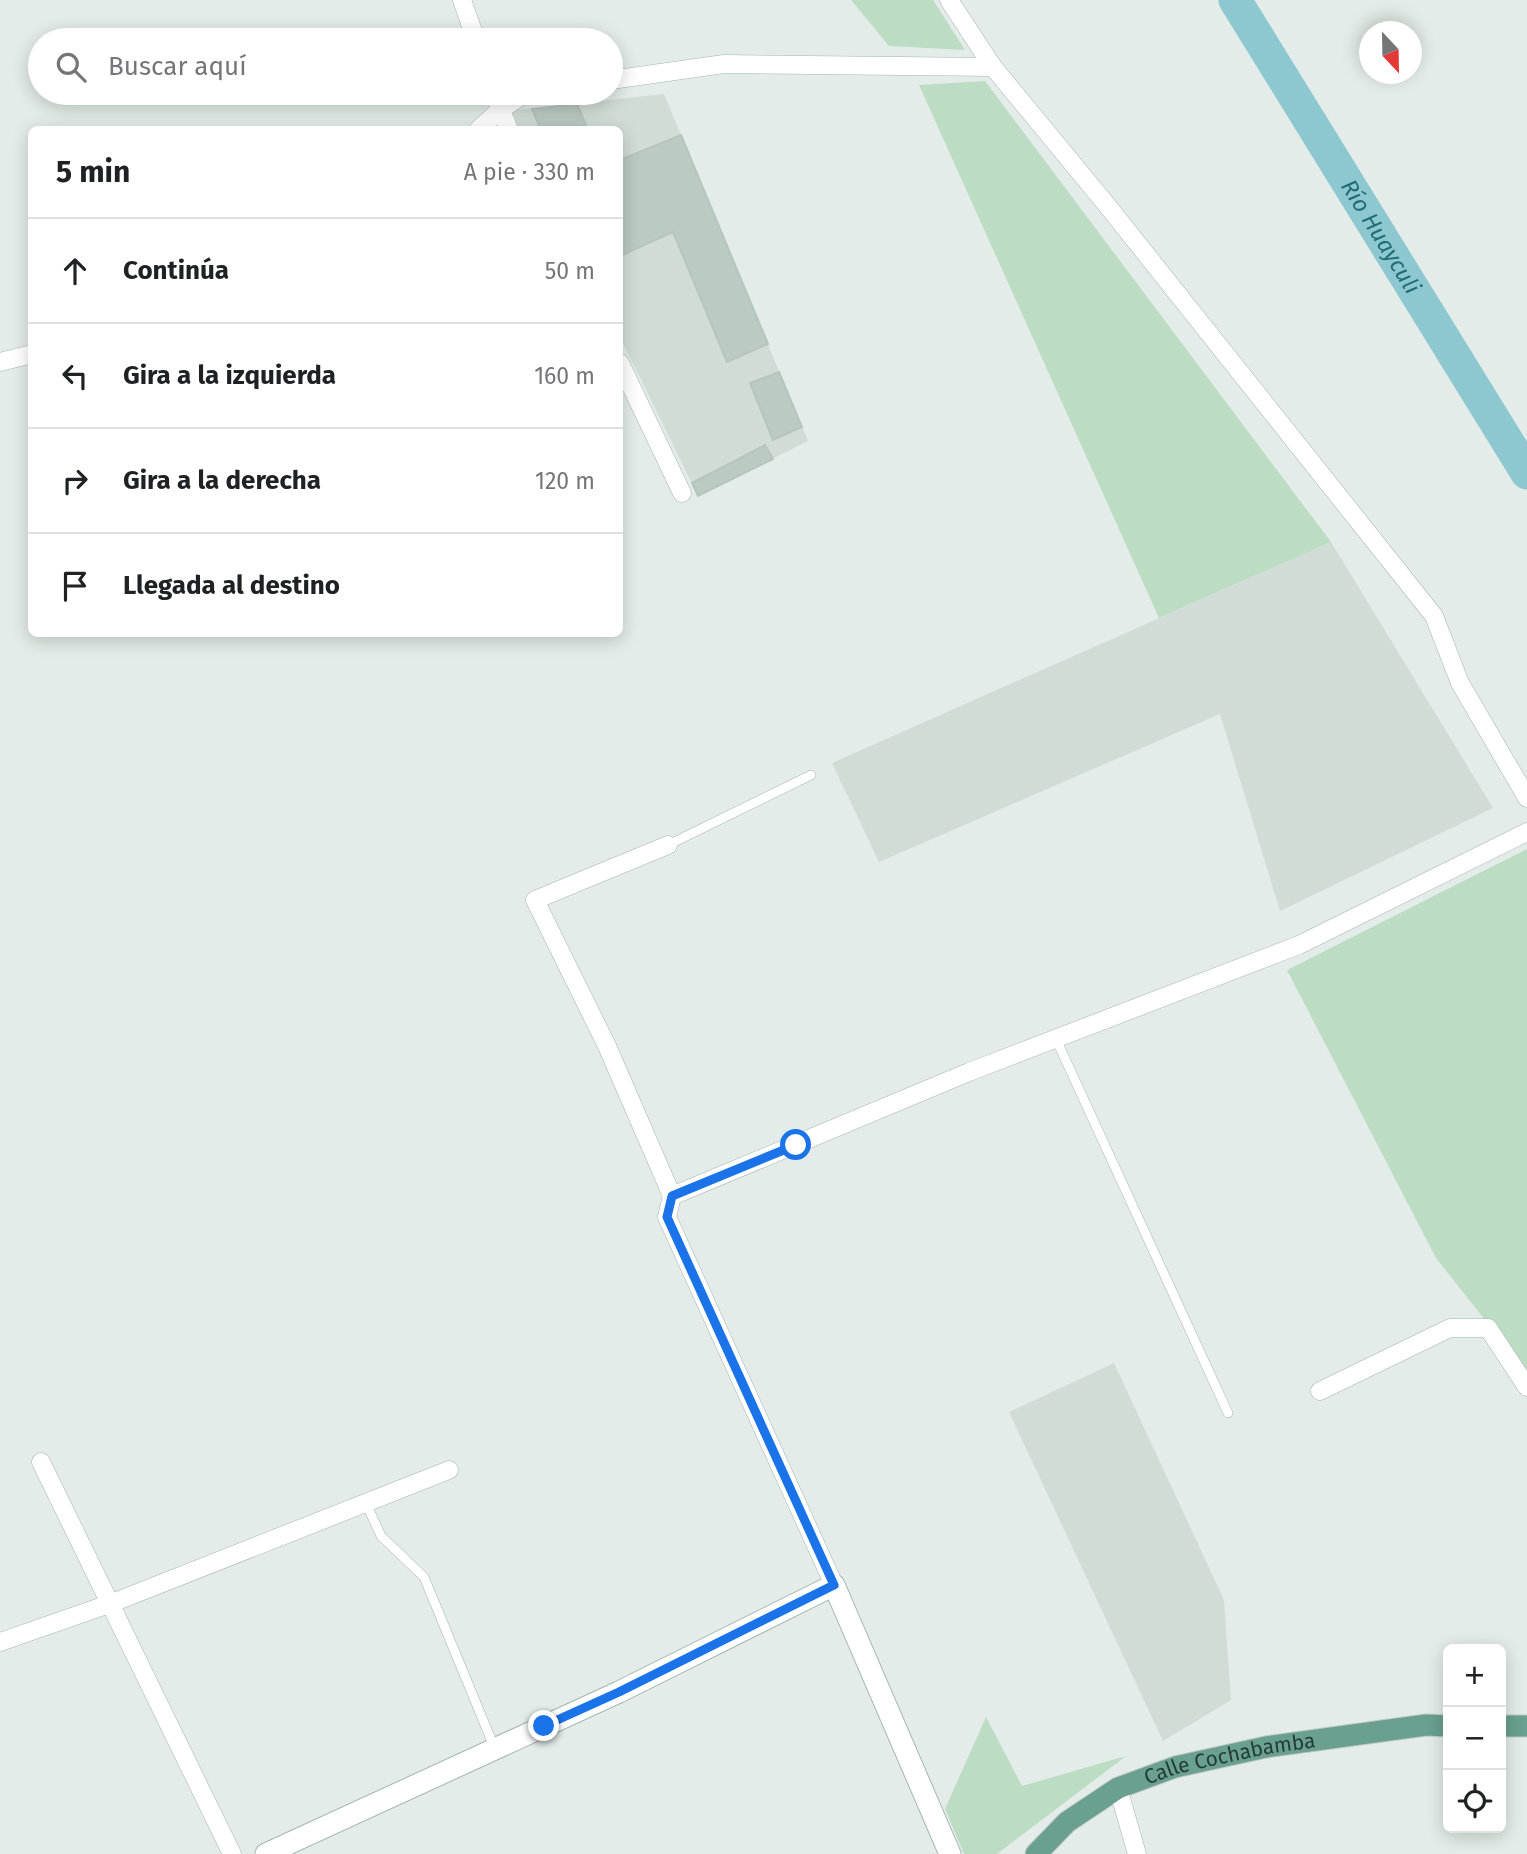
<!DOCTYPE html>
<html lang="es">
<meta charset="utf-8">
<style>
body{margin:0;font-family:"Fira Sans",sans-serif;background:#f6f6f6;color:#202124}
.controls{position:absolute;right:21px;bottom:21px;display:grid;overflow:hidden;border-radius:10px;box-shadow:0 4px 18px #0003}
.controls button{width:63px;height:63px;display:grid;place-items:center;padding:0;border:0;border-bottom:2px solid #e0e0e0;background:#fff;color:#202124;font:35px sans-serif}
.compass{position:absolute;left:1359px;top:21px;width:63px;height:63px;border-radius:50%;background:#fff;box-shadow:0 4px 18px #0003;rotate:158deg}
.stop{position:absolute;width:21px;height:21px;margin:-16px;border:5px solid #1a73e8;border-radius:50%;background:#fff}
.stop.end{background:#1a73e8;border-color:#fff;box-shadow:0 2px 7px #0008}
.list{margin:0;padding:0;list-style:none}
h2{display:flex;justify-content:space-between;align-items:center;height:91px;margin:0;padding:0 28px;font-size:30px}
h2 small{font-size:23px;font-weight:400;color:#757577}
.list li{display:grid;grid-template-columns:46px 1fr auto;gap:21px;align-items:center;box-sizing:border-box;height:105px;padding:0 28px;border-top:2px solid #e0e0e0}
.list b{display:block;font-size:26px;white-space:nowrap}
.list em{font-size:23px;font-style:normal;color:#757577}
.icon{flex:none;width:38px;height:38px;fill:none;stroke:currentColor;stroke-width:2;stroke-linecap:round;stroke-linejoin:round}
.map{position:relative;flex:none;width:1527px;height:1854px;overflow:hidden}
.search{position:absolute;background:#fff;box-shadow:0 4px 18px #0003;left:28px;top:28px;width:595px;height:77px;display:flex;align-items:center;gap:18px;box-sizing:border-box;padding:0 24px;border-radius:38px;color:#757577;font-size:26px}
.panel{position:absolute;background:#fff;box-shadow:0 4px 18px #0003;left:28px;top:126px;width:595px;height:511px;border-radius:10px}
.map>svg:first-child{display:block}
.built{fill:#d1dcd7}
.green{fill:#bddcc4}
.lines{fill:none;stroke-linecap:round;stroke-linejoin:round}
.river{stroke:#8dc7cf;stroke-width:33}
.building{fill:#bbcac3;stroke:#b6c5be;stroke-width:2}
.lane-casing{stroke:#a6b4af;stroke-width:10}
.street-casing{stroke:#a6b4af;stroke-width:19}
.secondary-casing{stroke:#a2b7af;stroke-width:23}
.primary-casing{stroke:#c1c9c6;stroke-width:23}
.lane{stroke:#fff;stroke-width:9}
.street{stroke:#fff;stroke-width:18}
.secondary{stroke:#fff;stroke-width:21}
.primary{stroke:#69a090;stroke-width:21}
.route{stroke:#1a73e8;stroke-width:9}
.labels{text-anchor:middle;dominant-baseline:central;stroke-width:5;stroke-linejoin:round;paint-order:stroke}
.street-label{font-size:21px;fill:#233d35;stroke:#f3f9f6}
.water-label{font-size:23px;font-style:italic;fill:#206b76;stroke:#f3f9f6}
</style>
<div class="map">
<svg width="1527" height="1854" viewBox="0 0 1527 1854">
<rect width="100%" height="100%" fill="#e3ece8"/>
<g class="built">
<polygon points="664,94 808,441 698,496 620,337 620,130 517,129 507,111"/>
<polygon points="1331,542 1493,808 1280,911 1220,714 879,862 832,763"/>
<polygon points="1114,1363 1224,1600 1231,1700 1163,1741 1009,1412"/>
</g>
<g class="green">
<polygon points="851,0 933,0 965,50 889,46"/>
<polygon points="985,81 1331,542 1159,618 919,85"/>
<polygon points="1527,849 1527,1373 1436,1258 1287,970"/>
<polygon points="986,1717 1022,1786 1126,1756 997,1854 964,1854 945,1809"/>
</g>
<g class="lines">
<path class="river" id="s1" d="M1235 0 1527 473"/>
</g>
<g class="building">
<polygon points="577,104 588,130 541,130 532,109"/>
<polygon points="681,135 768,344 727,362 673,232 620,256 620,160"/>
<polygon points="779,372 802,427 773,440 750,383"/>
<polygon points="765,445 773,459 698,496 692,483"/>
</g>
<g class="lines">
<g class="lane-casing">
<g id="lane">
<polyline points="668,845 811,775"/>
<polyline points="1056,1039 1228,1413"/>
<polyline points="366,1503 381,1536 424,1577 495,1749"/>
</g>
</g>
<g class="street-casing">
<g id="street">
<polyline points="462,0 476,40"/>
<polyline points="949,0 993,67 1106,204 1434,616 1460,683 1527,798"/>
<polyline points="611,80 724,64 993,67"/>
<polyline points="494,93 509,130"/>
<polyline points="478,130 500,110 526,93"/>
<polyline points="0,362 32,354"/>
<polyline points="620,363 682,493"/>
<polyline points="668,845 535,900 607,1046 672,1196"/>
<polyline points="1320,1391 1450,1328 1488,1328 1527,1387"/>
<polyline points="41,1462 232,1854"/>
<polyline points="834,1585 667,1217 672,1196 969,1072 1299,945 1527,832"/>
<polyline points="0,1642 112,1603 449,1470"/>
<polyline points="1118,1788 1137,1854"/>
</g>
</g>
<g class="secondary-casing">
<polyline id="secondary" points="266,1854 619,1692 834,1585 950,1854"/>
</g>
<g class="primary-casing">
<g id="primary">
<polyline points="1501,1726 1527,1726"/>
<path id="s2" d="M1036 1854 1067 1822 1118 1788 1175 1767 1266 1747 1426 1725 1448 1726"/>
</g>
</g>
<use href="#lane" class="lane"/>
<use href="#street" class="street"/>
<use href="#secondary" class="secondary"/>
<use href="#primary" class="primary"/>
</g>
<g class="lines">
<polyline class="route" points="544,1726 619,1692 834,1585 667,1217 672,1196 796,1145"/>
</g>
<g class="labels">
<g class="street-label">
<text stroke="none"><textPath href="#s2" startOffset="222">Calle Cochabamba</textPath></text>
</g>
<g class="water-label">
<text stroke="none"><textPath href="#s1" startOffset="278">Río Huayculi</textPath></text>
</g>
</g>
</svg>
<div class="controls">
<button>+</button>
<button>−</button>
<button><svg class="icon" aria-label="locate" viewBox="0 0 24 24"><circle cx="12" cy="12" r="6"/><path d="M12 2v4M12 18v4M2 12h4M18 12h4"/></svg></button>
</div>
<svg class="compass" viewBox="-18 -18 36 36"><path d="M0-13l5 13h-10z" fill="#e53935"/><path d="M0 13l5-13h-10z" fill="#757577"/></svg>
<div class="stop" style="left:796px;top:1145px"></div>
<div class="stop end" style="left:544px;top:1726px"></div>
<div class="search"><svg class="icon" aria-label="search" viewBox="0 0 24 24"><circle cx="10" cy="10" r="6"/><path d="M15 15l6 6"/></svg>Buscar aquí</div>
<section class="panel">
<h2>5 min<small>A pie · 330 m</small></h2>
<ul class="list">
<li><svg class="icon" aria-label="ahead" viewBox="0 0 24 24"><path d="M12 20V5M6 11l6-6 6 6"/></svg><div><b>Continúa</b></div><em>50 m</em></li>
<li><svg class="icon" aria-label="left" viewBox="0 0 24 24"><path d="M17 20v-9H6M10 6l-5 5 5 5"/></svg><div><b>Gira a la izquierda</b></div><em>160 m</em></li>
<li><svg class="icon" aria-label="right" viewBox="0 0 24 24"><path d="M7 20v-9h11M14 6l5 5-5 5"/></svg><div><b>Gira a la derecha</b></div><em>120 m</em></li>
<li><svg class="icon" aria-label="arrive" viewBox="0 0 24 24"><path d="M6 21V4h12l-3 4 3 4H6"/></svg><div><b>Llegada al destino</b></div></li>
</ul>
</section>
</div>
